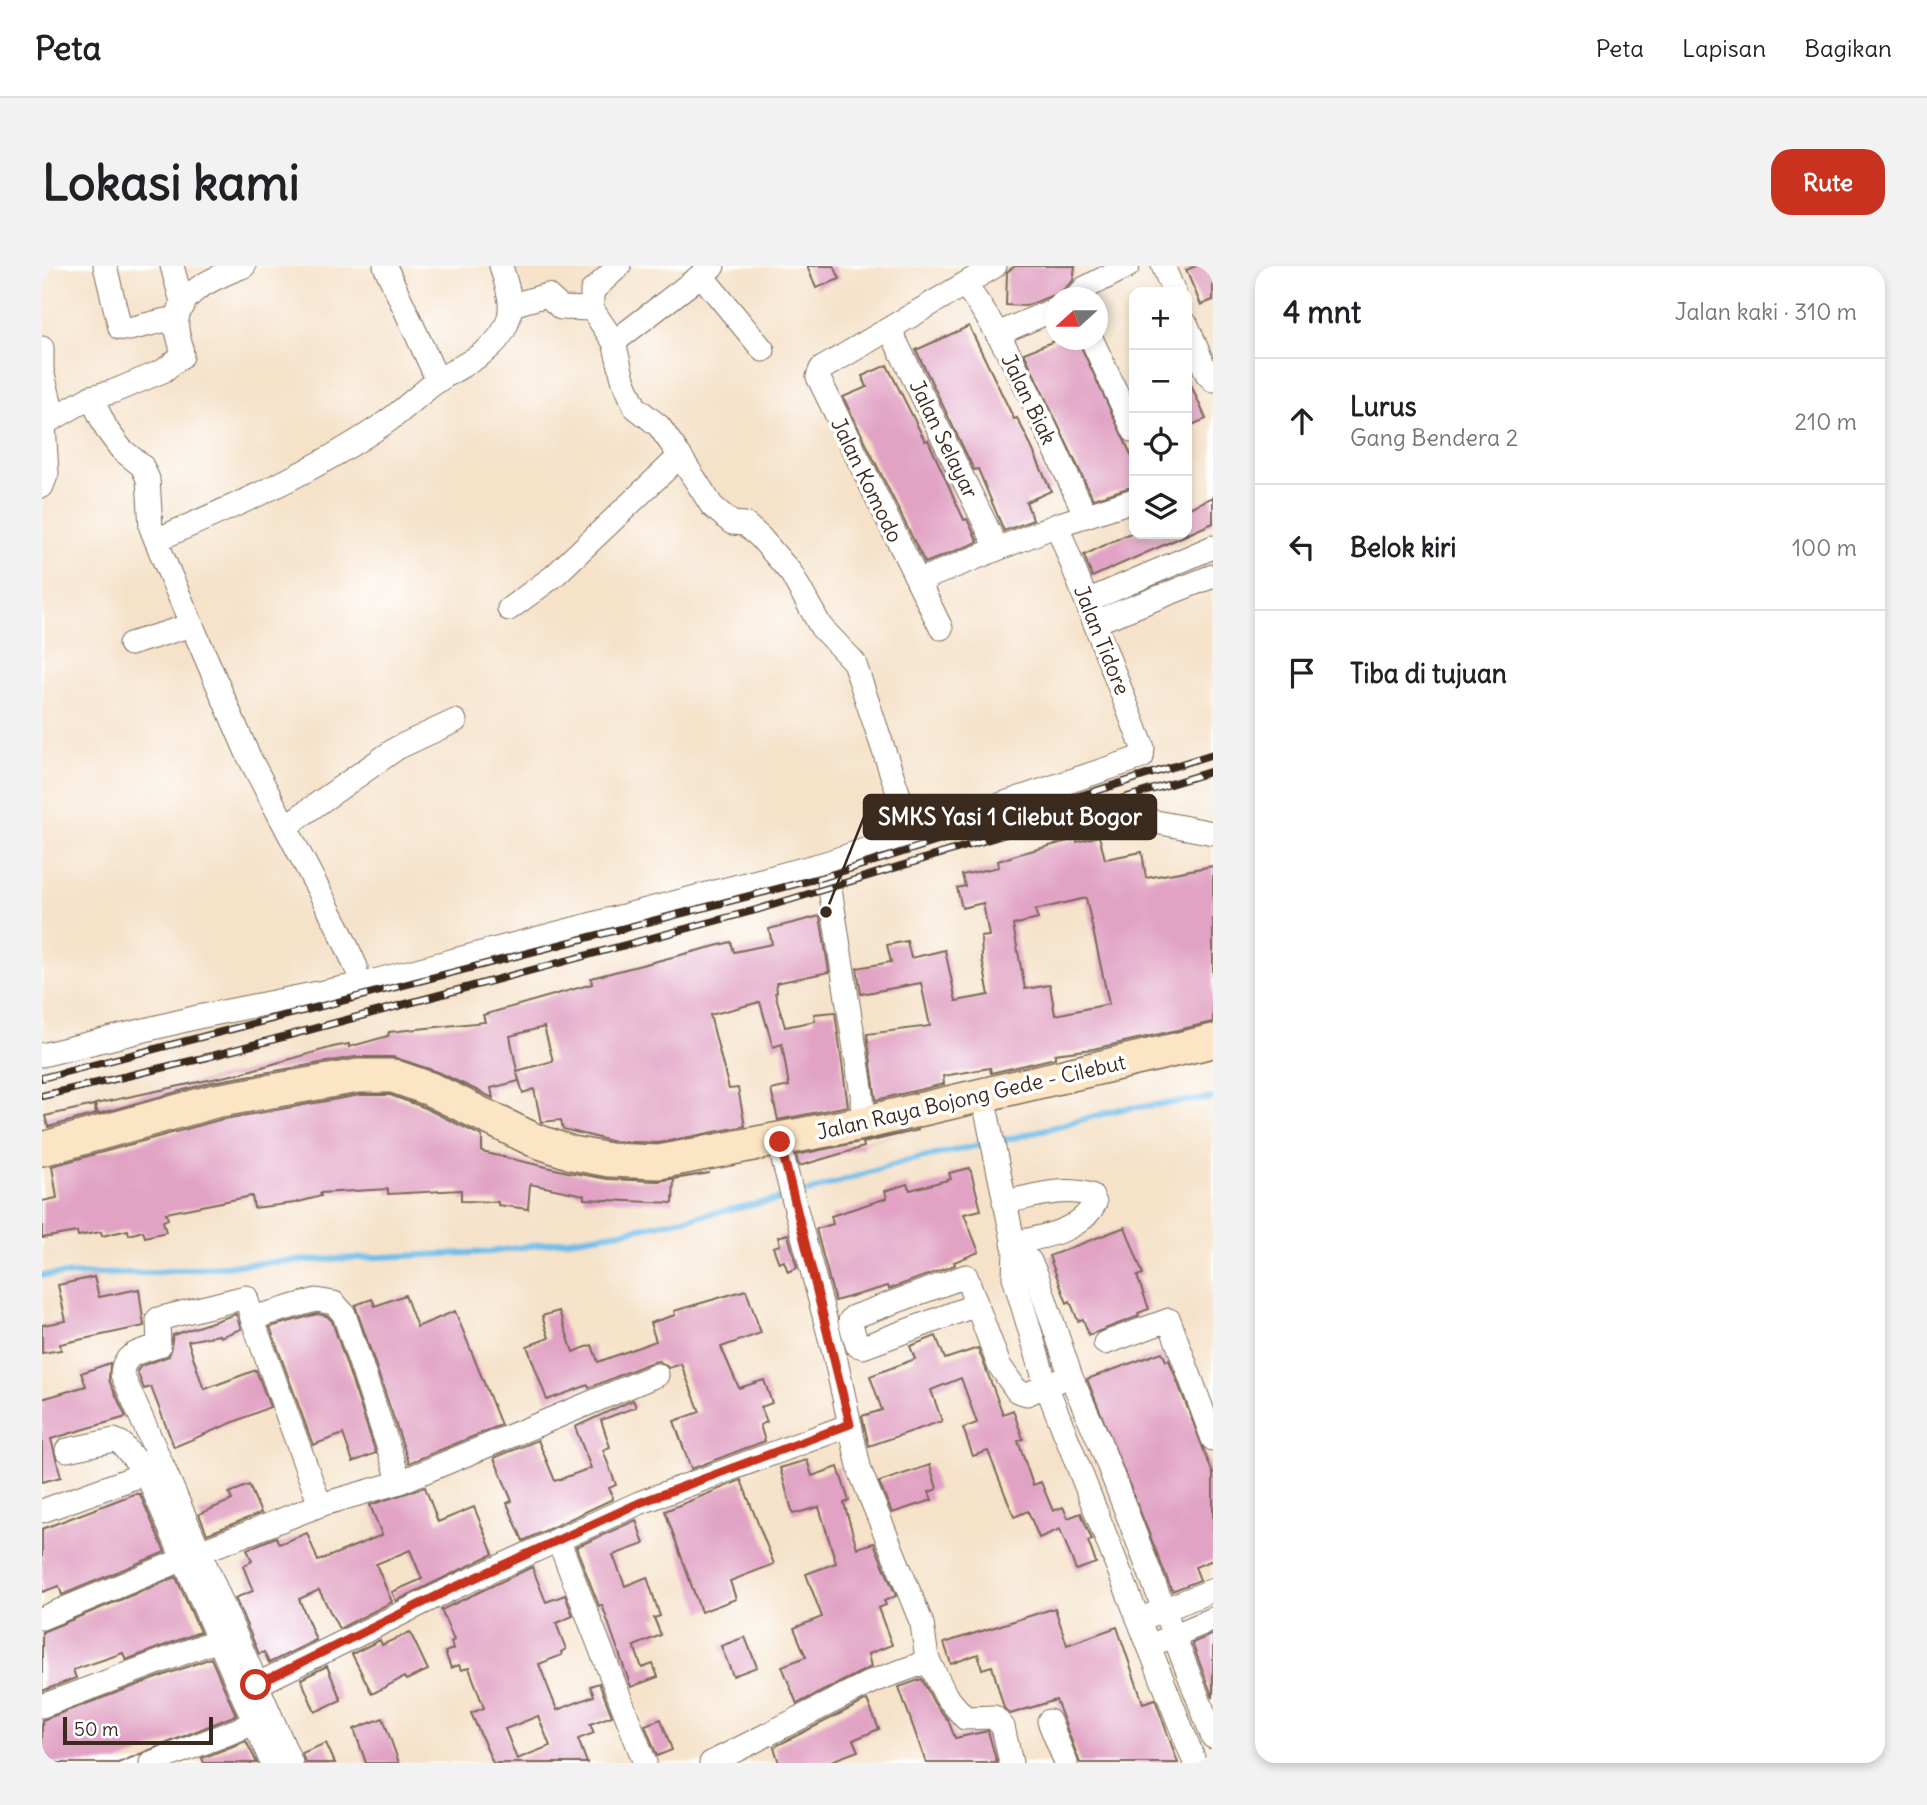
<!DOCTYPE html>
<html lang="id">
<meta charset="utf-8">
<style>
body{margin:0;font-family:Delius,sans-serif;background:#f2f2f2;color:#202124}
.controls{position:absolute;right:21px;top:21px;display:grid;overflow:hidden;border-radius:14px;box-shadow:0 4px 10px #0003}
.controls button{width:63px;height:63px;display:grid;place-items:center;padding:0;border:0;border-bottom:2px solid #e0e0e0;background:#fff;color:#202124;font:35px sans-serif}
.compass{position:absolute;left:1003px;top:21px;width:63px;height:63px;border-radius:50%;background:#fff;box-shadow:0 4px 10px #0003;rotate:249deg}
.scale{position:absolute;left:21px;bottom:18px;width:150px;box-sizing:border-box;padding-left:7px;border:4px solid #3b2a1e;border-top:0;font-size:19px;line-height:24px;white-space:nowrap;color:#3b2a1e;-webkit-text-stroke:5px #fff;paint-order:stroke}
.stop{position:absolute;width:21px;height:21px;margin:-16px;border:5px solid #c8321e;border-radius:50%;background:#fff}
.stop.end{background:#c8321e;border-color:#fff;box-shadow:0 2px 7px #0008}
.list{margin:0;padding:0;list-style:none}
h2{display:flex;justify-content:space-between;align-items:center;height:91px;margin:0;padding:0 28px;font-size:30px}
h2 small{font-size:23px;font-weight:400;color:#757577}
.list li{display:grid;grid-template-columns:46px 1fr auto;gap:21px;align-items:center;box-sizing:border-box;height:126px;padding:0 28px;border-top:2px solid #e0e0e0}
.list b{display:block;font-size:26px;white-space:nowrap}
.list p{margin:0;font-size:23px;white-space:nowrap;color:#757577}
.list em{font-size:23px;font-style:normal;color:#757577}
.icon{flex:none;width:38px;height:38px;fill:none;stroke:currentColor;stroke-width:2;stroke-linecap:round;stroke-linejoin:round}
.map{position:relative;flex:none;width:1171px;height:1497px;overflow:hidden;border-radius:21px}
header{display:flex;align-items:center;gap:42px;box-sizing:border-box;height:98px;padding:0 35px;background:#fff;border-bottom:2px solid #e0e0e0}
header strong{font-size:33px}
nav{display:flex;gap:38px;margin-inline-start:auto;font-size:24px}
.intro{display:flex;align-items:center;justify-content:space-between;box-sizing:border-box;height:168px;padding:0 42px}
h1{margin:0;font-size:49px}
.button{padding:18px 32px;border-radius:21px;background:#c8321e;color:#fff;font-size:24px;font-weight:700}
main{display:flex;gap:42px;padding:0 42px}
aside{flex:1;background:#fff;border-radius:21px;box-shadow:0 4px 10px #0003}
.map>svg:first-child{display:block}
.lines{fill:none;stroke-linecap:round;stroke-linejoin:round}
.stream{stroke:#6fbde9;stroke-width:6}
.building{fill:#e1a2c3;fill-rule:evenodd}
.minor-casing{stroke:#7c6a5a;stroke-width:25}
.secondary-casing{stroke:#7c6a5a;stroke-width:36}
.minor{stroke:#fff;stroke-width:23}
.secondary{stroke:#fce5c4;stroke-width:33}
.rail-casing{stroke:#3b2a1e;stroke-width:8}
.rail{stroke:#fff;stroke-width:5;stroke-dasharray:16;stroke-linecap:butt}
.route{stroke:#c8321e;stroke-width:9}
.labels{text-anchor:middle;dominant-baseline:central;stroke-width:7;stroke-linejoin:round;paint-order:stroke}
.street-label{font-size:21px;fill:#3b2a1e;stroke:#fff}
.leader{fill:none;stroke:#3b2a1e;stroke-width:2.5}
.callout-dot{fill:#3b2a1e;stroke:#fff;stroke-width:2.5}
.callout{fill:#3b2a1e;stroke:#3b2a1e;stroke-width:2.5}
.callout-label{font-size:23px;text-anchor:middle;font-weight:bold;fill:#fff}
</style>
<header>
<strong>Peta</strong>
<nav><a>Peta</a><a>Lapisan</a><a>Bagikan</a></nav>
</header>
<div class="intro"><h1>Lokasi kami</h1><a class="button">Rute</a></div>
<main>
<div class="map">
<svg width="1171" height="1497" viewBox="0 0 1171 1497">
<rect width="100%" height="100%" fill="#fff"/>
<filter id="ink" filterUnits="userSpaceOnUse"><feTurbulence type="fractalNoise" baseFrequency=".0143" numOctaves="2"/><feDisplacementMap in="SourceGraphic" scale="14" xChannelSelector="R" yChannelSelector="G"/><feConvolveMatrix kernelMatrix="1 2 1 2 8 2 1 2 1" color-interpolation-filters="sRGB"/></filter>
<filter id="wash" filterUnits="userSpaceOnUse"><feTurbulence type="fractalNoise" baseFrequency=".00686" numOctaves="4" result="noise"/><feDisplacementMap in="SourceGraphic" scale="28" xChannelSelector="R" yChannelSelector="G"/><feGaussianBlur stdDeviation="1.57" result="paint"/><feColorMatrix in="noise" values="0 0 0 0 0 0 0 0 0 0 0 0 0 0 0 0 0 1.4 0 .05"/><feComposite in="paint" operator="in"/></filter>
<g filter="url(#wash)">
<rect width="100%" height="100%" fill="#f5e2c9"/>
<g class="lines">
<polyline class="stream" points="0,1009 105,1007 229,996 448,986 579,966 749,931 863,895 975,871 1079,843 1171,832"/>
</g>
<g id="blocks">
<g class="building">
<polygon points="765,0 792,0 798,13 774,22"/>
<polygon points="973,0 1033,0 1031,15 1022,23 1020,31 1009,30 984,40 964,39 965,6"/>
<polygon points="1154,0 1168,0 1171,8 1171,34 1159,39 1144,4"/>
<polygon points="927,60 972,153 975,152 985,171 1009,225 984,236 991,254 962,265 936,203 932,204 874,84"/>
<polygon points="1015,74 1036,74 1092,195 1092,220 1051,233 982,87"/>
<polygon points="845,99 883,175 886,174 922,254 925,253 936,276 883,297 801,131 825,121 820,110"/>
<polygon points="1145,110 1164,153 1145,161"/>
<polygon points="1171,231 1171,257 1050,311 1042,289 1086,268 1145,268 1145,243"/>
<path d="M1057 570 1063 593 1100 586 1104 612 1171 600V756L1051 783 1013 788V792L949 807 948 802 901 810 902 818 834 834 825 768 888 760 879 717 819 728 815 702 849 696 845 679 865 675 869 692 903 684 914 735 947 729 940 693 939 671 947 670 941 637 920 642 915 622 923 620 920 609 957 601 956 595 977 588 1034 573 1035 576ZM1044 632 1067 738 1013 749 1008 719 983 723 971 659 996 653 993 644Z"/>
<path d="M778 650 787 706 734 717 735 726 733 727 743 761 773 755 772 748 793 746 806 840 736 854 729 824 747 820 740 778 731 781 718 736 668 749 687 823 696 822 703 860 616 877 569 875 521 863 519 854 499 856 492 823 481 827 475 807 477 815 449 822 451 832 396 806 351 791H313L170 816 56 848 53 838 199 807 291 781 307 778V781L346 770 347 766 443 756 441 749 550 718 549 712 689 676 692 686 730 678 727 663ZM502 761 511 795 475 805 468 770Z"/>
<polygon points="318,829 348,829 381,841 440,870 440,886 526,906 566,913 616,915 668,907 632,913 631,937 542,933 542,929 488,918 486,943 456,939 456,936 419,935 419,924 346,928 346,923 278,927 279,930 253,937 212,942 210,930 124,947 126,953 121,955 124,966 103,971 101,965 87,969 86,964 60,970 59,966 36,970 35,966 0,972 0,935 15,932 10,900 177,854"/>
<polygon points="52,839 54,848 6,861 3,850"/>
<polygon points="877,864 821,877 822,881 757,900 754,889"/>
<polygon points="928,902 939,944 922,948 937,986 912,996 913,999 847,1023 846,1020 793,1035 774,963 791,958 789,950 845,932 843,925 865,918 868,924 909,913 907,907"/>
<polygon points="1083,961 1101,1008 1095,1010 1107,1043 1096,1047 1097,1050 1047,1069 1041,1053 1036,1055 1028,1035 1025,1037 1007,990"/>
<polygon points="746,968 755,1002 746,1006 742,995 737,997 731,981 738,979 736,971"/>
<polygon points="52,1011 57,1031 97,1023 102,1060 18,1078 19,1084 0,1087 0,1059 24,1055 16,1019"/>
<polygon points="704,1024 719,1067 679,1081 697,1122 722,1114 730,1137 719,1141 725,1156 718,1159 723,1175 649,1203 632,1155 658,1146 639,1098 627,1102 617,1095 610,1096 547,1122 546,1119 505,1134 485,1080 507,1072 500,1050 517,1045 531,1086 550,1079 556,1096 614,1075 608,1057 633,1049 632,1045"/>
<polygon points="363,1029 375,1061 413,1045 459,1159 367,1197 313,1039 330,1033 333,1040"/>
<polygon points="194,1048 199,1063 178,1071 177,1069 146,1075 161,1121 163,1123 214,1104 228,1141 132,1181 109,1121 102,1123 95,1105 99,1100 127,1090 131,1069"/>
<polygon points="275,1048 285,1050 290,1055 334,1187 311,1196 301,1168 271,1179 228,1061"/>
<polygon points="894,1070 903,1093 936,1082 961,1148 971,1144 981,1173 976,1175 991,1219 999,1216 1011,1245 1021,1241 1026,1252 1039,1247 1050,1274 1046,1275 1054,1297 1034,1304 1018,1263 997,1272 986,1245 972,1251 946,1185 931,1190 921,1162 935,1157 919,1112 889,1124 900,1155 827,1180 820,1150 840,1144 828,1110 873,1093 868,1080"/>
<polygon points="1120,1086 1124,1095 1127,1094 1171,1208 1171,1294 1153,1301 1158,1314 1130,1325 1045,1113"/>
<polygon points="68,1097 67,1114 84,1151 9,1173 19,1211 0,1216 0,1133 44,1120 39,1107"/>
<polygon points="591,1134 594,1141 559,1154 568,1181 561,1184 574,1219 567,1222 571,1233 481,1275 465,1237 470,1235 452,1192 496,1174 513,1215 549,1202 533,1161"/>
<polygon points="765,1194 770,1210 796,1201 807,1235 802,1237 815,1282 832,1277 854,1330 842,1335 844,1339 836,1342 850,1379 826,1388 829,1401 755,1438 740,1400 764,1391 752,1362 780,1351 764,1308 794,1297 777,1241 751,1248 738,1202"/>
<polygon points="888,1199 895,1223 887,1226 890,1234 850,1247 837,1216"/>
<polygon points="699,1214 732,1298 688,1315 694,1333 659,1346 623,1245"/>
<polygon points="207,1219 219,1247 165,1268 157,1248 190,1234 187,1227"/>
<polygon points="383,1221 396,1256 432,1241 451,1288 354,1335 350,1326 380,1313 368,1284 334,1298 350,1336 297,1363 277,1324 257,1333 274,1374 227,1397 222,1386 217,1388 193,1332 211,1325 201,1300 210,1295 205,1283 234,1271 237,1278 265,1267 276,1295 340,1269 328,1239"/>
<polygon points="92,1228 98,1228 123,1286 20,1329 17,1320 0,1326 0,1263"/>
<polygon points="594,1254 602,1278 571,1289 583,1320 605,1311 618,1350 612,1352 619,1369 592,1380 600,1402 611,1398 616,1411 589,1421 560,1339 557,1340 534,1281"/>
<path d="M490 1301 504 1336 523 1329 531 1350 514 1357 524 1383 519 1386 520 1389 497 1398 515 1444 552 1430 548 1420 557 1417 570 1450 548 1458 552 1467 536 1473 545 1497H451L429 1447 442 1442 427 1402 419 1404 417 1399 409 1402 403 1386 411 1383 409 1376 412 1374 399 1344ZM496 1450 508 1480 475 1493 463 1463Z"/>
<polygon points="134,1311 158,1366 84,1394 81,1387 31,1404 34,1412 0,1425 0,1366"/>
<polygon points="1013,1342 1025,1379 1075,1361 1101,1437 1113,1433 1136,1497 1038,1497 1014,1434 968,1448 962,1442 950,1400 940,1403 936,1388 909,1398 902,1377"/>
<polygon points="368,1366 386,1404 364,1414 362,1411 330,1428 310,1388 338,1374 340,1379"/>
<polygon points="1171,1368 1171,1432 1150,1377"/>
<polygon points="703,1371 715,1401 691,1410 679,1380"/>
<polygon points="169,1392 194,1449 76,1497 0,1497 0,1454"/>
<polygon points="285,1400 299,1434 273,1446 259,1413"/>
<polygon points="880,1413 892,1437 906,1454 913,1472 946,1465 955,1497 884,1497 857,1421"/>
<polygon points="825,1434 837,1463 811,1474 816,1485 784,1497 737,1497 732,1481"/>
<polygon points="341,1452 357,1497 324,1497 312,1463"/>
<polygon points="619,1453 630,1484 615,1490 603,1459"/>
<polygon points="204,1475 215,1497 162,1497 160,1492"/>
<polygon points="284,1477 293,1497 263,1497 260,1487"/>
</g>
</g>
</g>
<g filter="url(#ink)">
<use href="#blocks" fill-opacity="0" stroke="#7c6a5a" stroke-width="2"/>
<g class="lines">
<g class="minor-casing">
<g id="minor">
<polyline points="63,0 78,62 87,63 124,54 134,61"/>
<polyline points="130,0 141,40"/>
<polyline points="343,0 396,115"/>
<polyline points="577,0 550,25 550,43 572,76 581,113 593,141 617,160 638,190"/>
<polyline points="1121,0 1132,26"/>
<polyline points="659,9 721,84"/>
<path d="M924 20C975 88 1007 173 1044 250"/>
<polyline points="1034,32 1043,22 1086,0"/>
<polyline points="470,39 505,29 519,42 550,43"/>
<polyline points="1145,59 1165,108 1171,114"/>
<polyline points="848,64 955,282"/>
<polyline points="955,68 1014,43"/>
<polyline points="1050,74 1092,165"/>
<polyline points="572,76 671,0"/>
<polyline points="0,82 0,105 12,151"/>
<polyline points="49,131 65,164 79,183 100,200 106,213 109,262 126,304 206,489 296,661 314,701"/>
<path d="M0 159 49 131 70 126 121 105 140 90C140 80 136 72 135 63 131 26 175 11 202 0"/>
<polyline points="0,220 5,207 2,158"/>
<path d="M114 274C193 240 272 206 343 157 362 144 378 127 397 114 421 98 450 88 463 62 474 40 465 22 459 0"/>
<polyline points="876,315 1015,259 1092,234"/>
<polyline points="1045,335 1171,281"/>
<polyline points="467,343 512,310 638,190 670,240 690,257 703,258 718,271 749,307 779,361 812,396 870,568"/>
<polyline points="1054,356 1171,310"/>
<polyline points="899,362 776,111 779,103 953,0"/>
<polyline points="88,378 150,359"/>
<polyline points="1088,551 1171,567"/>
<polyline points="244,560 355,482 413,455"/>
<polyline points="784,597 1100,491 1101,482 1015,259"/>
<polyline points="0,789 156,751 321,718 784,597 820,828 821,857"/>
<polyline points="941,830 973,984 972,1011 1004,1119 1153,1497"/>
<path d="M962 936C991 931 1020 920 1049 929L1053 937C1038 966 1000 971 971 977"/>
<polyline points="973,984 988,995 995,1010 1029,1111 1058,1177 1171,1471"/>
<polyline points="934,1039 821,1081 815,1079 808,1055 811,1051 924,1010 957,1099 975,1125 985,1128 1016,1115"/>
<polyline points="210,1052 278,1239"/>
<polyline points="1063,1077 1127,1054 1171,1173"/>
<polyline points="25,1184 72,1174 79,1177 104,1207 230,1497"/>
<path d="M121 1201 80 1108C81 1087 100 1085 117 1080L116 1053 204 1031 210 1052 274 1034 292 1037 302 1048 358 1216"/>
<polyline points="0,1245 121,1201 249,1497"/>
<polyline points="516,1273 603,1497"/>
<polyline points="160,1285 278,1239 358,1216 615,1109"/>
<polyline points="1109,1349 1171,1324"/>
<polyline points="0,1352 142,1293"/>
<polyline points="1119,1375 1171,1353"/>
<polyline points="885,1392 904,1430 923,1452 952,1451 961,1461 969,1497"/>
<polyline points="214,1419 411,1322 597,1237 808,1159"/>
<polyline points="0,1440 176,1374"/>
<polyline points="1007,1455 1024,1497"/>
<polyline points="109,1497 213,1457"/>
<polyline points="669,1497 831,1415 876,1399 885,1392 880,1358 818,1205 794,1095 739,886 738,877 744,872"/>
</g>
</g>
<g class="secondary-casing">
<polyline id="secondary" points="0,883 173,835 316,810 351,810 388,823 492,874 530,887 567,894 617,896 821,857 1171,775"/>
</g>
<use href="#minor" class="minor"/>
<use href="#secondary" class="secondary"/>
<g class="rail-casing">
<g id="rail">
<polyline points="0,812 785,610 1171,488"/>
<polyline points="0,830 166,791 714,644 1171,505"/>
</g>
</g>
<use href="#rail" class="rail"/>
</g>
</g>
<g class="lines" filter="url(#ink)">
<polyline class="route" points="214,1419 411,1322 597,1237 808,1158 738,876"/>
</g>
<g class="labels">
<g class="street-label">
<text transform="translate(987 133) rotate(64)">Jalan Biak</text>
<text transform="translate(902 173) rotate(64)">Jalan Selayar</text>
<text transform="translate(825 214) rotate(64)">Jalan Komodo</text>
<text transform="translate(1060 374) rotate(68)">Jalan Tidore</text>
<text transform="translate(929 831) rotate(-13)">Jalan Raya Bojong Gede - Cilebut</text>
</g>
</g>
<path class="leader" d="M784 646L822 551"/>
<circle class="callout-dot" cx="784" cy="646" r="7"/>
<rect class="callout" x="822" y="529" width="292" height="44" rx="7"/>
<g class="callout-label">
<text x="968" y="559">SMKS Yasi 1 Cilebut Bogor</text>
</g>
</svg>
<div class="controls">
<button>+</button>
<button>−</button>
<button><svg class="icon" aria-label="locate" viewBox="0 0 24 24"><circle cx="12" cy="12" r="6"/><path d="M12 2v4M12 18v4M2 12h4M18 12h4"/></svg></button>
<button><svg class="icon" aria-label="layers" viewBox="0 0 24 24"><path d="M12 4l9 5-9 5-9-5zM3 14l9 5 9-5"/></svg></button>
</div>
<svg class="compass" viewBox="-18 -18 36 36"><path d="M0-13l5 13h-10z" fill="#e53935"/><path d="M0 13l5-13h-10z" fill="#757577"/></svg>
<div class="scale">50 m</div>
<div class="stop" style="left:214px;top:1419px"></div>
<div class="stop end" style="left:738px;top:876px"></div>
</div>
<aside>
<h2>4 mnt<small>Jalan kaki · 310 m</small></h2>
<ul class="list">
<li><svg class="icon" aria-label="ahead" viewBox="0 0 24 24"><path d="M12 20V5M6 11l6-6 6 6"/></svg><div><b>Lurus</b><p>Gang Bendera 2</p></div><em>210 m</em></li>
<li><svg class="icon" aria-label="left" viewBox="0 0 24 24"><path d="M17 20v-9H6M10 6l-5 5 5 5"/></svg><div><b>Belok kiri</b></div><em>100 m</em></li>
<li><svg class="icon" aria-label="arrive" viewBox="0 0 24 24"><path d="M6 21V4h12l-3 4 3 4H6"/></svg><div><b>Tiba di tujuan</b></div></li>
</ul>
</aside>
</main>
